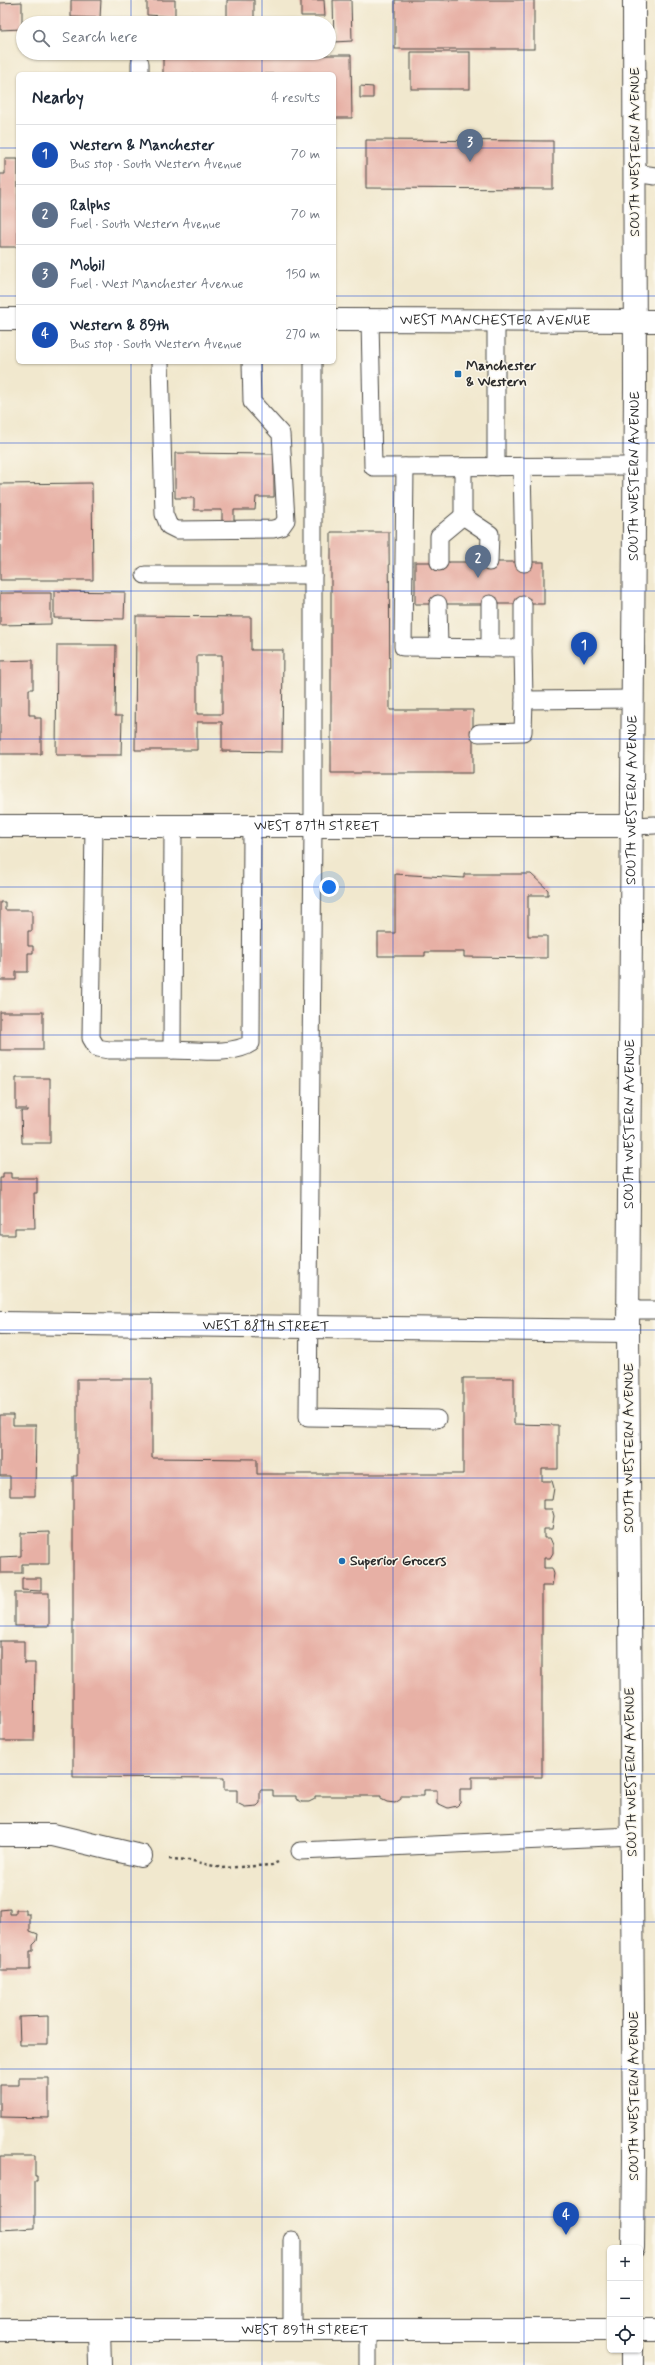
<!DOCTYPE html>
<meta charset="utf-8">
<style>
body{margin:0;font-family:Mynerve,sans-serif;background:#f6f6f7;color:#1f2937}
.controls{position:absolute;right:12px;bottom:12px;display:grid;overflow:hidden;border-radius:6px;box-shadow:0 1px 3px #0004}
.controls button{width:36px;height:36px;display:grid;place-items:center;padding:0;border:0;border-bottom:1px solid #e0e1e3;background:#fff;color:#1f2937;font:20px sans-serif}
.you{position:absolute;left:329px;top:887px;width:14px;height:14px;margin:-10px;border:3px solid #fff;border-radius:50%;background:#1a73e8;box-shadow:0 0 0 6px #1a73e833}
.badge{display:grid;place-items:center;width:26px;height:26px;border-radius:50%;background:#1f6fb2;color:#fff;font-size:13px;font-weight:700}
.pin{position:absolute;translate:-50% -33px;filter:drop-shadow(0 1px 2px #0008)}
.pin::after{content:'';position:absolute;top:21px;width:14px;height:12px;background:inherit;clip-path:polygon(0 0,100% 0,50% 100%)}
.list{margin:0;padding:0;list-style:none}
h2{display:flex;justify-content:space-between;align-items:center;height:52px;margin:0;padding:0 16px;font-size:17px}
h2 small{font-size:13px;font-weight:400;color:#747a83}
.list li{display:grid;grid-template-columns:26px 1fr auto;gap:12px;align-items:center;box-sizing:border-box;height:60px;padding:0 16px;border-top:1px solid #e0e1e3}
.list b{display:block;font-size:15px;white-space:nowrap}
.list p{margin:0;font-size:13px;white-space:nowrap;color:#747a83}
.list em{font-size:13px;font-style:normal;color:#747a83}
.icon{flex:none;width:22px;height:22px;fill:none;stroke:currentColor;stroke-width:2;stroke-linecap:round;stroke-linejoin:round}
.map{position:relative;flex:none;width:655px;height:2365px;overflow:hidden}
.search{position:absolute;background:#fff;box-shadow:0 1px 3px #0004;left:16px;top:16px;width:320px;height:44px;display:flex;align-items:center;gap:10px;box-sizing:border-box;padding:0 14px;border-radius:22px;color:#747a83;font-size:15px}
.panel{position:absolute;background:#fff;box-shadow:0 1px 3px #0004;left:16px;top:72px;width:320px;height:292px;border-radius:6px}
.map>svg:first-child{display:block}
.building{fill:#e7b0a5;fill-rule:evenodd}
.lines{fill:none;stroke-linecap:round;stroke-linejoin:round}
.service-casing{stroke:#494743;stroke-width:19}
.minor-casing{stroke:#494743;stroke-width:24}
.tertiary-casing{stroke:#494743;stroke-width:24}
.primary-casing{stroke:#494743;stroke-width:24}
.path{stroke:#494743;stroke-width:2.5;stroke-dasharray:3 3;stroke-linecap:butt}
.service{stroke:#fff;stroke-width:17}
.minor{stroke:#fff;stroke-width:22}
.tertiary{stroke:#fff;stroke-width:22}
.primary{stroke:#fff;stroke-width:22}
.grid{fill:none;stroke:#1d4ed8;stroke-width:1;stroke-opacity:0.55}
.poi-dot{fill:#1f6fb2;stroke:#fbf7ec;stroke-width:1.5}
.labels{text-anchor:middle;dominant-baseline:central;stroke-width:3;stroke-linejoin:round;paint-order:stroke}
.street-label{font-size:14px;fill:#2b2b2b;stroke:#fbf7ec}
.poi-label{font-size:14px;font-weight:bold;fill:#2b2b2b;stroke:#fbf7ec;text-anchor:start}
</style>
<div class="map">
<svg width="655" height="2365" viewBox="0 0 655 2365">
<rect width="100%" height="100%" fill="#fbf7ec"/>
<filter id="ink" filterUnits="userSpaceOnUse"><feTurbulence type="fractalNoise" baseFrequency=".025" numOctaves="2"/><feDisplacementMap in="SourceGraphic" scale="8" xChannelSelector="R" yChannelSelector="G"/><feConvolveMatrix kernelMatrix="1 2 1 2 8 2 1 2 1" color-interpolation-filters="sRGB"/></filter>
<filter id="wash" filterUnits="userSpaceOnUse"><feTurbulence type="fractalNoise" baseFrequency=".012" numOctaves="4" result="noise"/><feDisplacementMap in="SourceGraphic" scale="16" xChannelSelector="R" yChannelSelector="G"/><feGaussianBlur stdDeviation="0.9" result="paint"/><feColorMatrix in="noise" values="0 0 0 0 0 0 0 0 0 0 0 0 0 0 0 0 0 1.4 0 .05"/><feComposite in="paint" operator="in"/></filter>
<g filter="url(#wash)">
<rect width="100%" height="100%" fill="#f1e8ce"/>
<g id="blocks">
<g class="building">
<polygon points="71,0 101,0 100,18 71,17"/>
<polygon points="147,0 175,0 175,17 147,15"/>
<polygon points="227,0 254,0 254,19 227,18"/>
<polygon points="301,0 324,0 325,16 301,16"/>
<polygon points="333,0 351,0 352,41 334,42"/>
<rect x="395" y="0" width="139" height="49"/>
<polygon points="22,2 22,29 0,30 0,3"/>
<rect x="411" y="52" width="59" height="37"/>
<polygon points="323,53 323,55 351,55 352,118 334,118 334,74 163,74 163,54"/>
<polygon points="360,86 373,87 373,98 360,98"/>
<polygon points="366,140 553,141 553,189 366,188"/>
<polygon points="5,159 18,159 18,247 0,247 0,174 5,174"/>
<polygon points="175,453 274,454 274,497 256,497 255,510 234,510 234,523 222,523 222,510 194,510 194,498 175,498"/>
<polygon points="92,483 93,580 0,580 0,484"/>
<polygon points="331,532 389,532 390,710 473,710 473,773 331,773"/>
<rect x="415" y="562" width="129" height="42"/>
<polygon points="54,591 125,592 124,619 54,618"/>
<polygon points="0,593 51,593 51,624 0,625"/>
<path d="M136 616 251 617V650H283L282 752 222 751V722H197V750H135ZM197 655H222V714H197Z"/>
<polygon points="57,645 116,645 115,716 122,716 121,755 56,755"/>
<polygon points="33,660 33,689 29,689 29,715 35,715 35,718 41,718 41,754 0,754 0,661"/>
<polygon points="395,874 464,878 464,874 531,874 548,890 548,895 528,895 528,936 547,936 547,958 464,957 464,952 425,952 425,956 378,956 378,933 395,933"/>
<polygon points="0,902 5,902 5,910 32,910 32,931 28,931 28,946 33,946 33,953 28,953 28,972 16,972 16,980 0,980"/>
<rect x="0" y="1012" width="43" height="38"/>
<polygon points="16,1078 50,1078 50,1143 22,1143 21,1111 27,1111 27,1109 16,1109"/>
<polygon points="3,1173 11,1173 11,1178 37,1178 37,1193 34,1193 35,1228 15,1228 15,1235 0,1235 0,1178 3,1178"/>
<polygon points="463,1378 514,1378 514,1424 558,1425 558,1469 542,1469 542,1481 552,1481 554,1488 552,1500 543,1500 543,1509 552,1509 554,1516 552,1529 544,1529 544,1538 550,1538 553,1545 553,1553 550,1558 544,1558 544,1568 552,1568 554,1574 552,1586 542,1586 542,1777 472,1777 472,1789 460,1789 460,1803 457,1806 448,1808 437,1803 437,1790 424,1790 424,1796 401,1796 401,1799 395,1803 387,1802 381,1799 381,1796 315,1796 315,1799 309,1802 302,1802 296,1799 296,1796 273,1796 273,1790 260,1790 260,1803 257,1806 245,1807 237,1803 237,1790 224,1790 224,1778 73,1777 73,1476 77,1476 77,1379 152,1379 152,1458 257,1459 257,1474 463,1474"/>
<polygon points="0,1415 13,1415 13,1425 36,1425 35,1496 10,1496 10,1476 0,1476"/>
<polygon points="49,1532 49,1564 22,1564 22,1573 0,1573 0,1557 21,1556 21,1533"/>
<polygon points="22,1578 41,1578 41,1591 22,1590"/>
<rect x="15" y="1593" width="34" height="33"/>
<polygon points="0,1641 24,1641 24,1663 35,1663 34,1741 0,1741"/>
<polygon points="10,1909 10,1914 16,1914 16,1910 26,1910 26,1914 30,1914 30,1931 38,1934 37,1941 33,1945 33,1951 30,1951 30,1970 0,1970 0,1910"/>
<polygon points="48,2016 48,2045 20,2045 19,2017"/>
<polygon points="19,2078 49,2078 49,2118 0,2117 0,2085 19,2085"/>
<polygon points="0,2156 35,2156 35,2176 37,2176 37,2181 35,2181 35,2228 0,2230"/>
</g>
</g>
</g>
<g filter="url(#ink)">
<use href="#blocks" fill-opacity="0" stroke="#494743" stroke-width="1"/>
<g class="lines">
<g class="service-casing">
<g id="service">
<polyline points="140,74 140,63"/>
<polyline points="635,173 655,176"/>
<polyline points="370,320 373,467 635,466"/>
<polyline points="496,321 496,467"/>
<polyline points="160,362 164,514 169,526 177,530 273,529 281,527 286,520 281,434 252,402 251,362"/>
<polyline points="313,362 313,826 308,1417 437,1419"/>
<polyline points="522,466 524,563"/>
<polyline points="405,467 403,647 523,648 524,700 634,699"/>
<polyline points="463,467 463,516"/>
<polyline points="463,516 490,534 489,562"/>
<polyline points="439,562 439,536 463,516"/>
<polyline points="145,575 313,575"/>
<polyline points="438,604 439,647"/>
<polyline points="490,604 490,648"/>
<polyline points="523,648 523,605"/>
<polyline points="479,733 523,732 524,700"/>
<polyline points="94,826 91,1038 97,1048 109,1050 172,1050 173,826"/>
<polyline points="633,826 655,825"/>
<path d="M172 1050C194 1050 233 1056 251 1043L252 826"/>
<polyline points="628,1310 655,1310"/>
<polyline points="300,1851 632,1836"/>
<polyline points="292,2240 292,2330"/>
<polyline points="368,2330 368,2365"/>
</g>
</g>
<g class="minor-casing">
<g id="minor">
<path id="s1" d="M0 826H633"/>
<path id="s2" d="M0 1323 628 1331"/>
<polyline points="0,1835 53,1835 141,1856"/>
<polyline points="99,2330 100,2365"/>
</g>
</g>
<g class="tertiary-casing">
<g id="tertiary">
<path id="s3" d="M0 2330H610"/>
<polyline points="640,2330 655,2330"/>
</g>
</g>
<g class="primary-casing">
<g id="primary">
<polyline points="0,319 18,319"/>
<path id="s4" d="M334 320 655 321"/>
<path id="s5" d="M633 2248 634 2155 628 1331 635 388 634 0"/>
<polyline points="632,2350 632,2365"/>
</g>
</g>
<polyline class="path" points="169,1859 189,1860 222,1868 272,1865 278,1862"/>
<use href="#service" class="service"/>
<use href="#minor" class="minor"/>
<use href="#tertiary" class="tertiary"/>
<use href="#primary" class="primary"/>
</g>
</g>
<path class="grid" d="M131 0V23M262 0V23M393 0V2365M524 0V2365M131 53V74M262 53V74M0 148H18M334 148H655M0 296H18M334 296H655M131 362V2365M262 362V2365M0 443H655M0 591H655M0 739H655M0 887H655M0 1035H655M0 1182H655M0 1330H655M0 1478H655M0 1626H655M0 1774H655M0 1922H655M0 2069H655M0 2217H655"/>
<g class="poi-dot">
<rect x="454" y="370" width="8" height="8" rx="2"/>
<circle cx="342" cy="1561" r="4"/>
</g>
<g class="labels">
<g class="street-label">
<text transform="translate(635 152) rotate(-90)">SOUTH WESTERN AVENUE</text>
<text stroke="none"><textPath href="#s4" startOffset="161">WEST MANCHESTER AVENUE</textPath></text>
<text stroke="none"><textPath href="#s5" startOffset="1772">SOUTH WESTERN AVENUE</textPath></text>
<text stroke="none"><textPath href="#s5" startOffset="1448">SOUTH WESTERN AVENUE</textPath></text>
<text stroke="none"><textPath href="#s1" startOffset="317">WEST 87TH STREET</textPath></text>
<text stroke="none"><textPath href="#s5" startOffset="1124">SOUTH WESTERN AVENUE</textPath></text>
<text stroke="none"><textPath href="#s2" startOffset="266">WEST 88TH STREET</textPath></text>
<text transform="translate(629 1448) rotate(-90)">SOUTH WESTERN AVENUE</text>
<text transform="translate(631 1772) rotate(-91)">SOUTH WESTERN AVENUE</text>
<text transform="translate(634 2096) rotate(-90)">SOUTH WESTERN AVENUE</text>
<text stroke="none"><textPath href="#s3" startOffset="305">WEST 89TH STREET</textPath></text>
</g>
<g class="poi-label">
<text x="466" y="366">Manchester<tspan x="466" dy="16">&amp; Western</tspan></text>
<text x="350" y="1561">Superior Grocers</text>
</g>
</g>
</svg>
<div class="controls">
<button>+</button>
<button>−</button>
<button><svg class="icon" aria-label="locate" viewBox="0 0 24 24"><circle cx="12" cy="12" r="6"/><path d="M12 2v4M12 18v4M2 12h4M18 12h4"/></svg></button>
</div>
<div class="you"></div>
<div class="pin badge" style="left:584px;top:665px;background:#1a4fb4">1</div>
<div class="pin badge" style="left:478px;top:578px;background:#5c6f8a">2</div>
<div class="pin badge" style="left:470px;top:162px;background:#5c6f8a">3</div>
<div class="pin badge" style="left:566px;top:2235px;background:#1a4fb4">4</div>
<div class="search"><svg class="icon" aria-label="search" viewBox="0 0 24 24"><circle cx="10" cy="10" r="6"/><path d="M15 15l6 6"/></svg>Search here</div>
<section class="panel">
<h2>Nearby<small>4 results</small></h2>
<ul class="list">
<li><span class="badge" style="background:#1a4fb4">1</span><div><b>Western &amp; Manchester</b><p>Bus stop · South Western Avenue</p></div><em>70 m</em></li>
<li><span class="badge" style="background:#5c6f8a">2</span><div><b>Ralphs</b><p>Fuel · South Western Avenue</p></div><em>70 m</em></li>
<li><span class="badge" style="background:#5c6f8a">3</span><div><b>Mobil</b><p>Fuel · West Manchester Avenue</p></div><em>150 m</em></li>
<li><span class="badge" style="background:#1a4fb4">4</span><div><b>Western &amp; 89th</b><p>Bus stop · South Western Avenue</p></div><em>270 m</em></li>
</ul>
</section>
</div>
